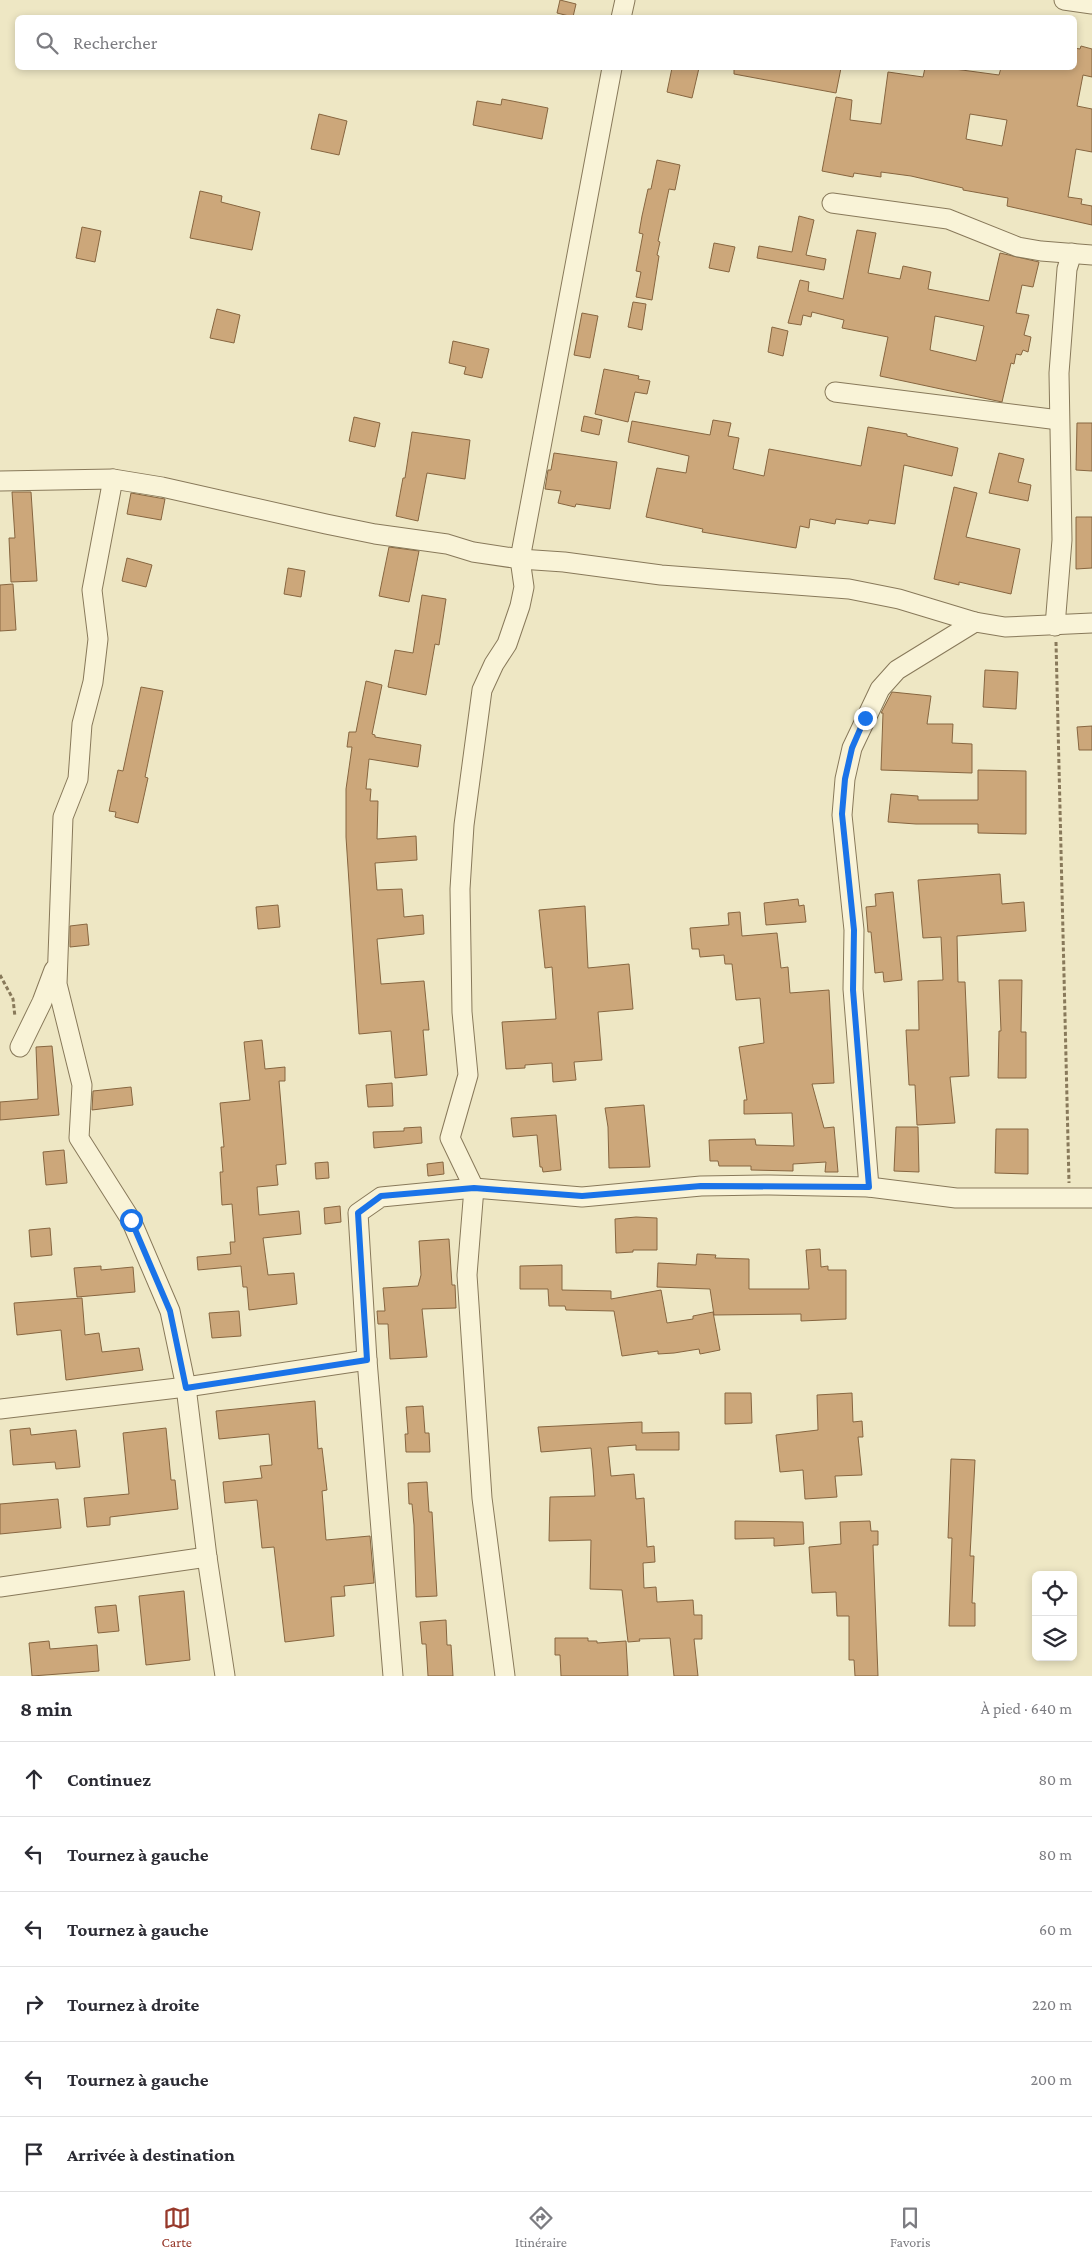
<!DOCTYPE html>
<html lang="fr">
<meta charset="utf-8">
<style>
body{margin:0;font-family:"Crimson Pro",serif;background:#f7f7f7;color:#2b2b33}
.controls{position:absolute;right:15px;bottom:15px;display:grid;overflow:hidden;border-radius:8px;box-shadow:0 2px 8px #0003}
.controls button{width:45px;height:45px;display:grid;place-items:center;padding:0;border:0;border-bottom:1px solid #e1e1e2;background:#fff;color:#2b2b33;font:25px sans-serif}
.stop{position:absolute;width:15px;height:15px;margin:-11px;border:4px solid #1a73e8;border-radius:50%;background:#fff}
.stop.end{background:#1a73e8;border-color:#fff;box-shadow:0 1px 5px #0008}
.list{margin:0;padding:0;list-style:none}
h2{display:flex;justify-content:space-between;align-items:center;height:65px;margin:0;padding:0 20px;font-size:21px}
h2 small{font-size:16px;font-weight:400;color:#7c7c81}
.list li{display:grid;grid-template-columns:32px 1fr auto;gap:15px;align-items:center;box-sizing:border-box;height:75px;padding:0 20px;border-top:1px solid #e1e1e2}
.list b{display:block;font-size:19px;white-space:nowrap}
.list em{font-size:16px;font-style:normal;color:#7c7c81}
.icon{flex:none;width:28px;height:28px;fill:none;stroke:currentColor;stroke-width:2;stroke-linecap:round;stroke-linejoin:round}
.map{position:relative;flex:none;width:1092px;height:1676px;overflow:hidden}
.search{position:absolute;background:#fff;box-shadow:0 2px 8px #0003;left:15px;right:15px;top:15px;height:55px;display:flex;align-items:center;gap:12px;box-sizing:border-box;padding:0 18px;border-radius:8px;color:#7c7c81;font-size:19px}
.sheet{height:515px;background:#fff}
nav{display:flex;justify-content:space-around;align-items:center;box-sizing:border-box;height:70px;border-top:1px solid #e1e1e2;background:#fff;font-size:14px;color:#7c7c81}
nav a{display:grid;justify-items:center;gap:2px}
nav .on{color:#97392b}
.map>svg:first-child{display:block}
.building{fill:#cca77a;stroke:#876640;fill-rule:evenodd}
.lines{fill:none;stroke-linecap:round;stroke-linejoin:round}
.street-casing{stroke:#88795a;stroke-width:21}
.path{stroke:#88795a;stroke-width:3;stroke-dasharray:4 2.5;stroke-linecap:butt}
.street{stroke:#f9f3d7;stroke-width:19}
.route{stroke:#1a73e8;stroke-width:6}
</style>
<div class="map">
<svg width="1092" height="1676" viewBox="0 0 1092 1676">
<rect width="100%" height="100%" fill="#eee7c4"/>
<g class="building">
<polygon points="560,0 576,4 573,17 557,13"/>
<path d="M1081 46 1092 49V77L1083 75 1077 106 1092 109V152L1076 149 1068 197 1082 199 1081 204 1092 206V225L1007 206 1008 198 963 190V188L911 176 881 172V177L854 173 853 177 822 171 836 97 852 100 850 120 881 124 888 72 923 77 925 68H947L999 75 1001 68H1074V48L1080 49ZM970 114 1007 120 1002 146 966 139Z"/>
<polygon points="672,68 699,68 692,98 667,92"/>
<polygon points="734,68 841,68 836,93 734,74"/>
<polygon points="502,99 548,108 542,139 473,125 477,101 501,105"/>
<polygon points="319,114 347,121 339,155 311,149"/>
<polygon points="657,160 680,165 675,190 669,189 658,241 660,242 657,255 659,256 652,300 636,297 641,272 636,271 643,234 639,233 642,216 648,189 651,189"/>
<polygon points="200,191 222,196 221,202 260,212 252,250 190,238"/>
<polygon points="799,216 814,220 806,255 826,259 824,270 757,258 759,246 792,252"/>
<polygon points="82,227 101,231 95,262 76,258"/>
<path d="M857 230 876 233 868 273 900 279 903 266 931 272 928 289 989 301 1000 253 1039 262 1033 287 1022 285 1016 313 1029 315 1024 335 1031 337 1028 352 1023 350 1021 355 1016 354 1014 364 1011 363 1002 402 880 376 888 337 842 328 844 320 812 312 811 317 803 315 801 325 788 323 800 280 809 282 808 291 843 299ZM935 316 984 326 976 361 930 350Z"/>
<polygon points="714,243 735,247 729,272 709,268"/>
<polygon points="633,302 646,304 642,330 628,327"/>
<polygon points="217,309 240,315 234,343 210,338"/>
<polygon points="582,313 598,316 590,358 574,355"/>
<polygon points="772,327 788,331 783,356 768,352"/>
<polygon points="453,341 489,349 482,378 464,374 466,367 449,363"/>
<polygon points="604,369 639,376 638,379 650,381 647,394 635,392 628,422 595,414"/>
<polygon points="584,416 602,420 599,435 581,431"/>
<polygon points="354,417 380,423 375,447 349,441"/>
<polygon points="713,420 731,423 728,436 739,438 733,469 764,476 769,449 861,466 868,427 907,434 907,436 958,448 952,476 904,465 895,524 869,520 868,524 836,519 835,524 810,519 809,528 800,526 796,548 702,532 703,529 646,517 657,468 686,473 689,456 628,442 632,421 710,435"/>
<polygon points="1077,423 1092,423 1092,471 1076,470"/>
<polygon points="412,432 470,440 465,479 427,473 418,521 396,516 403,478 405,478"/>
<polygon points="554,453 617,462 610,509 576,504 575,507 558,503 561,491 545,489 548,470 551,470"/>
<polygon points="999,453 1024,459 1018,482 1031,485 1028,501 989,493"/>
<polygon points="954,487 977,493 966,537 1020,549 1011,594 959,582 959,585 934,579"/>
<polygon points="12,492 31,492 37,581 11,582 9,538 15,538"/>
<polygon points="131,493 165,499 161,520 127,514"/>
<polygon points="1076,517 1092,517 1092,568 1076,569"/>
<polygon points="389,547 419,551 409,602 379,596"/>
<polygon points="127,558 152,565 146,587 122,581"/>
<polygon points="288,568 305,571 301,597 284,594"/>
<polygon points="13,584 16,630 0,631 0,585"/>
<polygon points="422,595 446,599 439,645 435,644 426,695 388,687 395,650 413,653"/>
<polygon points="985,670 1018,672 1016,709 983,707"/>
<polygon points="366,681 382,685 372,734 375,735 375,737 421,745 418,767 369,759 366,789 371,789 370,801 378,801 377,839 416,836 417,860 375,863 377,890 402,889 404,917 423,915 424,934 377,939 381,984 424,981 429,1030 423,1030 427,1075 395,1078 391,1031 359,1034 346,837 346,789 352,747 347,747 349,732 356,732"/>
<polygon points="141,687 163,691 145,777 148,778 138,823 115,817 116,812 109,811 118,770 123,771"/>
<polygon points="892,692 931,696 927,724 953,724 952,743 972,744 972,773 881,770 883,713 881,713"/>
<polygon points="1092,726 1092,750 1079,750 1077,727"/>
<polygon points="978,770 1026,771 1026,834 978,833 978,824 916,824 888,822 891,794 918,796 918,800 978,800"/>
<polygon points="1000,874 1002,904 1024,902 1026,931 957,936 958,982 965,982 969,1076 950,1077 955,1123 917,1125 915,1085 909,1085 906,1030 919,1030 918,981 943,980 941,937 923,938 918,880"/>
<polygon points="893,892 902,980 884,982 883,972 875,973 871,932 868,932 866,907 876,906 875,894"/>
<polygon points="798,899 799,906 804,905 806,922 766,925 764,903"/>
<polygon points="278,905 280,927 258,929 256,907"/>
<polygon points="585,906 588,968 629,964 633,1009 598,1012 602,1060 574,1062 576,1080 553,1082 552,1063 525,1065 525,1068 506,1069 502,1022 556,1019 552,967 545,968 539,910"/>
<polygon points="740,912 742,936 777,933 781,968 788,967 790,993 829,990 834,1083 812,1084 824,1128 834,1127 838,1172 825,1172 826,1162 793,1164 793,1171 751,1170 751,1166 719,1166 718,1161 710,1161 709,1140 755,1139 756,1145 794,1146 792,1113 744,1114 744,1100 747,1100 739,1047 764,1043 760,998 736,1000 732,964 725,964 724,955 700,957 699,949 692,949 690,928 729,925 728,913"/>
<polygon points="87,924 89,945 70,947 70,926"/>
<polygon points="999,980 1022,980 1021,1032 1026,1032 1026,1078 998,1078 999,1031 1001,1031"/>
<polygon points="262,1040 265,1069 285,1067 285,1081 279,1081 286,1164 276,1165 278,1185 257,1187 259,1215 299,1211 301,1234 263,1238 268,1275 294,1273 297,1304 249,1310 247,1287 243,1287 241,1266 198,1270 197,1257 231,1254 230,1242 235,1242 232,1204 222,1205 220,1172 223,1172 221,1147 224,1147 220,1103 250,1100 244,1042"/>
<polygon points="52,1046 59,1115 0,1120 0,1102 38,1099 36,1047"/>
<polygon points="392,1083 393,1106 368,1107 366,1085"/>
<polygon points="131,1087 133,1105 92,1110 93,1091"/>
<polygon points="644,1105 650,1167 609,1168 608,1127 605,1108"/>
<polygon points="556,1115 561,1170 543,1172 542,1167 540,1167 537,1135 513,1137 511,1118"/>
<polygon points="421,1127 422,1143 374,1148 373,1132 404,1131 404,1128"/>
<polygon points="896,1127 918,1127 919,1172 894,1171"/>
<polygon points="996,1129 1028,1129 1028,1174 995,1173"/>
<polygon points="64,1150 67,1183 46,1185 43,1152"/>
<polygon points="328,1162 329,1178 316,1179 315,1163"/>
<polygon points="443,1162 444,1174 428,1176 427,1164"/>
<polygon points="340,1206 341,1222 325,1224 324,1208"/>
<polygon points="636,1217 657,1218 657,1250 633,1250 633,1252 616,1253 615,1219"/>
<polygon points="50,1228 52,1255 31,1257 29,1230"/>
<polygon points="449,1239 452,1285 455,1285 456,1308 422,1309 427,1357 390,1359 388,1324 378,1324 377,1311 385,1311 383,1288 418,1286 421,1275 419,1241"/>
<polygon points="820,1249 821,1267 828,1266 828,1270 846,1270 846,1319 801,1321 801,1314 714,1315 710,1289 657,1287 658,1263 696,1265 697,1254 716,1255 715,1258 749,1259 749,1289 809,1289 806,1250"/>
<polygon points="562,1265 562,1290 611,1291 611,1299 661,1290 667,1323 693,1319 693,1316 713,1312 720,1350 700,1354 699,1349 674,1353 658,1354 658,1351 622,1356 614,1311 566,1310 565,1306 549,1306 548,1289 520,1289 520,1266"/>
<polygon points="101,1266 101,1270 133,1267 135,1292 77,1297 74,1268"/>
<polygon points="82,1298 85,1335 99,1333 102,1352 139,1348 143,1370 66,1380 61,1330 17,1335 14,1303"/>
<polygon points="239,1311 241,1336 212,1338 209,1313"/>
<polygon points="725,1393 751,1393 752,1423 725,1424"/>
<polygon points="852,1393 853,1422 862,1421 863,1437 858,1437 862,1475 835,1476 837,1497 805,1499 803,1470 780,1472 776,1435 818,1430 817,1395"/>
<polygon points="315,1401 318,1449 322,1448 327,1490 322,1491 326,1540 370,1536 374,1583 344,1586 345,1596 331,1597 334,1636 285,1642 274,1547 262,1548 257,1500 225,1503 223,1482 262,1478 260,1466 272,1465 269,1434 219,1439 216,1411"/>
<polygon points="423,1406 425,1433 429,1433 430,1452 406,1452 405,1434 408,1434 406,1407"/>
<polygon points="642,1422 642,1433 679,1432 679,1450 636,1450 636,1445 608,1447 611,1476 634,1474 636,1499 644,1498 647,1547 654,1546 655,1562 643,1563 644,1588 656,1587 657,1602 693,1600 694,1615 702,1615 702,1639 694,1639 698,1676 674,1676 670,1638 639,1639 640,1641 628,1642 622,1590 590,1589 591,1540 549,1541 550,1497 595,1496 593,1469 591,1448 541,1452 538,1427"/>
<polygon points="30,1428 31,1435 76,1430 80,1467 56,1469 55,1462 13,1465 10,1430"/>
<polygon points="166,1428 171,1480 175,1480 178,1509 110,1517 110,1525 87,1527 84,1498 129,1494 123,1433"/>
<polygon points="951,1459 975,1460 970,1556 974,1556 972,1603 975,1603 975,1626 949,1626 952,1538 948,1538"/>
<polygon points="427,1482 429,1512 432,1512 437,1596 416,1597 414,1525 412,1504 409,1504 408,1483"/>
<polygon points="58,1499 61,1528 0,1534 0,1504"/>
<polygon points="735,1521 803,1522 804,1544 774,1546 774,1538 735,1539"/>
<polygon points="870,1521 871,1531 878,1531 878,1545 873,1545 878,1676 855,1676 854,1660 849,1660 849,1616 837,1616 836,1592 812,1593 809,1547 841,1544 840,1522"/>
<polygon points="184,1591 190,1660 146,1665 139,1596"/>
<polygon points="116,1605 119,1631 98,1633 95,1607"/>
<polygon points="446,1620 447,1645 451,1645 453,1676 428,1676 426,1644 422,1644 420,1622"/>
<polygon points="555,1638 588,1638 588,1641 597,1641 597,1643 626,1641 628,1676 561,1676 560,1655 555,1655"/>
<polygon points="49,1641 50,1649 97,1645 99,1671 32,1676 29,1643"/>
</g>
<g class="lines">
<g class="street-casing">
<g id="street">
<polyline points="1064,0 1092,4"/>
<polyline points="621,18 625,0"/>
<polyline points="832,203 948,219 1018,247 1041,251 1092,255"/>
<polyline points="835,392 1059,420"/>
<polyline points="113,479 92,590 98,639 93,682 82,724 78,779 63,817 57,984 82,1085 79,1138 131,1220 170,1311 186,1387 207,1557 225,1676"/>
<polyline points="0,481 113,479 162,487 326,524 375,534 447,544 473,552 520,559 564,562 661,575 849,589 899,599 975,622 1005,627 1092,623"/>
<polyline points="1055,626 1062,540 1059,373 1067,269 1072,253"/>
<polyline points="20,1047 42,1002 54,970"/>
<polyline points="869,1187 853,989 854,930 842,815 845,779 852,748 880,689 897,670 975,622"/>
<polyline points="0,1409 186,1387 367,1360"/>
<polyline points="0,1587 207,1557"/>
<polyline points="393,1676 367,1360 358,1213 381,1197 474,1188 582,1197 701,1186 770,1185 869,1187 956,1198 1092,1198"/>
<polyline points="505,1676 482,1498 467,1275 474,1188 450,1138 468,1075 462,1012 460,889 464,825 482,690 494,664 507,644 520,606 524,587 520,559 612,68"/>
</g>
</g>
<g class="path">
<polyline points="1056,642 1069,1183"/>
<polyline points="0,975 13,999 15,1017"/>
</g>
<use href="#street" class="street"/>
</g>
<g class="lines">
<polyline class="route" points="131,1220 170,1311 186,1388 367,1360 358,1213 381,1196 474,1188 582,1196 701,1186 869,1187 853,990 854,930 842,814 845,779 852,748 865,718"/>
</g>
</svg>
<div class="controls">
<button><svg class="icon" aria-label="locate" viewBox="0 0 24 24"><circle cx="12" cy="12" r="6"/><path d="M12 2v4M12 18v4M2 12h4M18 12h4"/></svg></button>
<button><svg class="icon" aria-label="layers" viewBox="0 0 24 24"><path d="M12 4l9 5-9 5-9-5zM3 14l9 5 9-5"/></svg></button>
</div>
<div class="stop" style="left:131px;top:1220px"></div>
<div class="stop end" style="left:865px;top:718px"></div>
<div class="search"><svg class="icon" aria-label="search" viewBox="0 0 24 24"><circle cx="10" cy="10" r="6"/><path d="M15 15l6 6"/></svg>Rechercher</div>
</div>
<section class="sheet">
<h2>8 min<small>À pied · 640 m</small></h2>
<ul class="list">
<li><svg class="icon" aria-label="ahead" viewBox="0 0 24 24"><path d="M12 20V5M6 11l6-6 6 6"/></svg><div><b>Continuez</b></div><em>80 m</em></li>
<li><svg class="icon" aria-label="left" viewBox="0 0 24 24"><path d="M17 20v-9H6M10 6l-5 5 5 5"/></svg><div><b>Tournez à gauche</b></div><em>80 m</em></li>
<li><svg class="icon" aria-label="left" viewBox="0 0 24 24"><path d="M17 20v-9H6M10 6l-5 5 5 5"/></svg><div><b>Tournez à gauche</b></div><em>60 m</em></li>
<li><svg class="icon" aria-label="right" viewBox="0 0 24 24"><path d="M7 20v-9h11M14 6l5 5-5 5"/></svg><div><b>Tournez à droite</b></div><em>220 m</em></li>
<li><svg class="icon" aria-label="left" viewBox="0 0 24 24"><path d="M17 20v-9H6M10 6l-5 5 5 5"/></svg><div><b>Tournez à gauche</b></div><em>200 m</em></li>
<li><svg class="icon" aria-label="arrive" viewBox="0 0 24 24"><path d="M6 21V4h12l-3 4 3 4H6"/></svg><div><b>Arrivée à destination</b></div></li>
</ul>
</section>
<nav>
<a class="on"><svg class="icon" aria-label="map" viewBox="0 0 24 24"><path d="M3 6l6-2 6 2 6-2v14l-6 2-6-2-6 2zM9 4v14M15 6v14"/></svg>Carte</a>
<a><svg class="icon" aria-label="directions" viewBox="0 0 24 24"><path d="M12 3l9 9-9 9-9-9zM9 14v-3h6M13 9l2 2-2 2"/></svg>Itinéraire</a>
<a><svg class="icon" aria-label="saved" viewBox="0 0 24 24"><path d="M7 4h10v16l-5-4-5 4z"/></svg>Favoris</a>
</nav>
